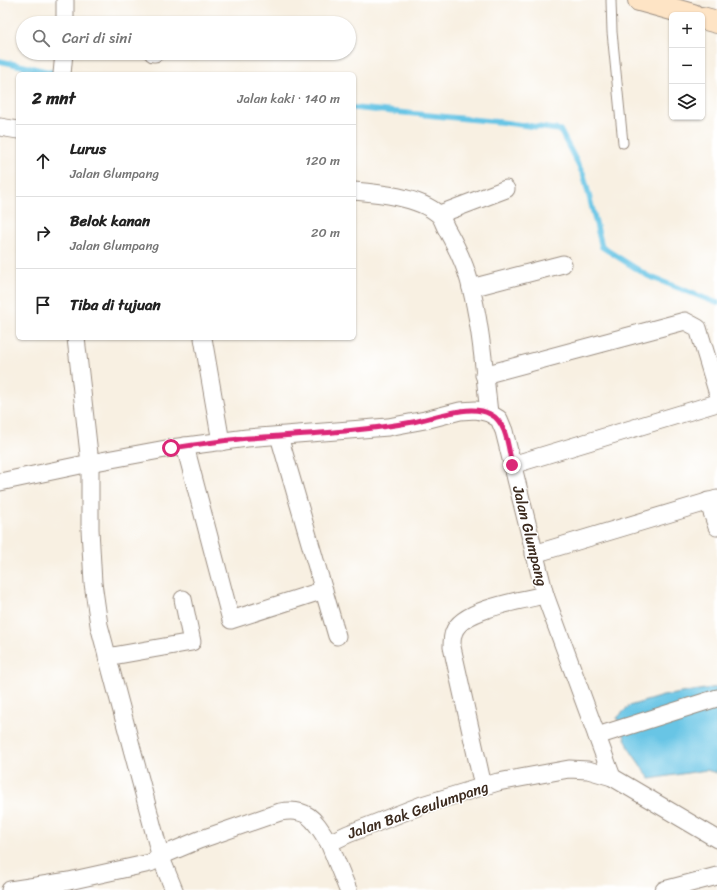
<!DOCTYPE html>
<html lang="id">
<meta charset="utf-8">
<style>
body{margin:0;font-family:Sriracha,sans-serif;background:#f6f6f6;color:#222}
.controls{position:absolute;right:12px;top:12px;display:grid;overflow:hidden;border-radius:6px;box-shadow:0 1px 3px #0004}
.controls button{width:36px;height:36px;display:grid;place-items:center;padding:0;border:0;border-bottom:1px solid #e0e0e0;background:#fff;color:#222;font:20px sans-serif}
.stop{position:absolute;width:12px;height:12px;margin:-9px;border:3px solid #db2777;border-radius:50%;background:#fff}
.stop.end{background:#db2777;border-color:#fff;box-shadow:0 1px 4px #0008}
.list{margin:0;padding:0;list-style:none}
h2{display:flex;justify-content:space-between;align-items:center;height:52px;margin:0;padding:0 16px;font-size:17px}
h2 small{font-size:13px;font-weight:400;color:#767676}
.list li{display:grid;grid-template-columns:26px 1fr auto;gap:12px;align-items:center;box-sizing:border-box;height:72px;padding:0 16px;border-top:1px solid #e0e0e0}
.list b{display:block;font-size:15px;white-space:nowrap}
.list p{margin:0;font-size:13px;white-space:nowrap;color:#767676}
.list em{font-size:13px;font-style:normal;color:#767676}
.icon{flex:none;width:22px;height:22px;fill:none;stroke:currentColor;stroke-width:2;stroke-linecap:round;stroke-linejoin:round}
.map{position:relative;flex:none;width:717px;height:890px;overflow:hidden}
.search{position:absolute;background:#fff;box-shadow:0 1px 3px #0004;left:16px;top:16px;width:340px;height:44px;display:flex;align-items:center;gap:10px;box-sizing:border-box;padding:0 14px;border-radius:22px;color:#767676;font-size:15px}
.panel{position:absolute;background:#fff;box-shadow:0 1px 3px #0004;left:16px;top:72px;width:340px;height:268px;border-radius:6px}
.map>svg:first-child{display:block}
.water{fill:#67c5e5;stroke:#517882}
.lines{fill:none;stroke-linecap:round;stroke-linejoin:round}
.stream{stroke:#67c5e5;stroke-width:5.5}
.lane-casing{stroke:#9a8d80;stroke-width:11}
.street-casing{stroke:#9a8d80;stroke-width:19}
.secondary-casing{stroke:#9a8d80;stroke-width:24}
.lane{stroke:#fff;stroke-width:9}
.street{stroke:#fff;stroke-width:17}
.secondary{stroke:#fee4c5;stroke-width:22}
.route{stroke:#db2777;stroke-width:5}
.labels{text-anchor:middle;dominant-baseline:central;stroke-width:3;stroke-linejoin:round;paint-order:stroke}
.street-label{font-size:15px;fill:#3b2a1e;stroke:#fff}
</style>
<div class="map">
<svg width="717" height="890" viewBox="0 0 717 890">
<rect width="100%" height="100%" fill="#fff"/>
<filter id="ink" filterUnits="userSpaceOnUse"><feTurbulence type="fractalNoise" baseFrequency=".025" numOctaves="2"/><feDisplacementMap in="SourceGraphic" scale="8" xChannelSelector="R" yChannelSelector="G"/><feConvolveMatrix kernelMatrix="1 2 1 2 8 2 1 2 1" color-interpolation-filters="sRGB"/></filter>
<filter id="wash" filterUnits="userSpaceOnUse"><feTurbulence type="fractalNoise" baseFrequency=".012" numOctaves="4" result="noise"/><feDisplacementMap in="SourceGraphic" scale="16" xChannelSelector="R" yChannelSelector="G"/><feGaussianBlur stdDeviation="0.9" result="paint"/><feColorMatrix in="noise" values="0 0 0 0 0 0 0 0 0 0 0 0 0 0 0 0 0 1.4 0 .05"/><feComposite in="paint" operator="in"/></filter>
<g filter="url(#wash)">
<rect width="100%" height="100%" fill="#f8f0e2"/>
<polygon class="water" points="717,687 717,773 706,770 650,779 630,750 617,718 629,706 663,696"/>
<g class="lines">
<g class="stream">
<polyline points="0,61 59,74"/>
<polyline points="354,108 500,122 560,130 584,176 602,247 648,276 717,303"/>
</g>
</g>
</g>
<g filter="url(#ink)">
<g class="lines">
<g class="lane-casing">
<polyline id="lane" points="611,0 612,32 623,143"/>
</g>
<g class="street-casing">
<g id="street">
<polyline points="65,0 65,23"/>
<polyline points="153,53 155,53"/>
<polyline points="62,74 64,53"/>
<polyline points="0,127 18,130"/>
<path d="M354 191C379 193 419 197 438 214 442 217 444 225 447 230 456 246 464 262 469 280 481 323 484 369 489 413"/>
<polyline points="440,214 506,189"/>
<polyline points="471,288 563,264"/>
<polyline points="76,338 90,463 171,448 247,438 388,427 425,420 460,411 476,410 489,413 499,419 504,431 545,595 612,777"/>
<polyline points="203,338 221,442"/>
<polyline points="484,375 685,321 698,328 717,391"/>
<polyline points="279,436 337,636"/>
<polyline points="185,446 231,620 324,590"/>
<polyline points="512,465 717,403"/>
<polyline points="0,482 90,463 90,529 93,583 99,625 161,858 174,890"/>
<polyline points="708,501 717,527"/>
<polyline points="534,554 717,499"/>
<polyline points="107,657 192,642 183,599"/>
<polyline points="597,736 717,698"/>
<path d="M483 786 452 647C452 643 452 636 454 632 462 609 523 600 545 595"/>
<polyline points="329,843 348,890"/>
<path d="M10 890 69 881 150 863 168 853 199 840 280 812C309 807 315 821 329 843L348 834 422 805 498 782 569 769 588 770 612 777 717 839"/>
<polyline points="664,890 717,876"/>
</g>
</g>
<g class="secondary-casing">
<g id="secondary">
<polyline points="639,0 693,15"/>
<polyline points="702,18 717,22"/>
</g>
</g>
<use href="#lane" class="lane"/>
<use href="#street" class="street"/>
<use href="#secondary" class="secondary"/>
</g>
</g>
<g class="lines" filter="url(#ink)">
<path class="route" d="M171 448C197 445 223 440 250 438 304 434 359 432 413 422 434 418 470 403 490 414 507 422 508 448 512 465"/>
</g>
<g class="labels">
<g class="street-label">
<text transform="translate(530 536) rotate(76)">Jalan Glumpang</text>
<text transform="translate(418 810) rotate(-19)">Jalan Bak Geulumpang</text>
</g>
</g>
</svg>
<div class="controls">
<button>+</button>
<button>−</button>
<button><svg class="icon" aria-label="layers" viewBox="0 0 24 24"><path d="M12 4l9 5-9 5-9-5zM3 14l9 5 9-5"/></svg></button>
</div>
<div class="stop" style="left:171px;top:448px"></div>
<div class="stop end" style="left:512px;top:465px"></div>
<div class="search"><svg class="icon" aria-label="search" viewBox="0 0 24 24"><circle cx="10" cy="10" r="6"/><path d="M15 15l6 6"/></svg>Cari di sini</div>
<section class="panel">
<h2>2 mnt<small>Jalan kaki · 140 m</small></h2>
<ul class="list">
<li><svg class="icon" aria-label="ahead" viewBox="0 0 24 24"><path d="M12 20V5M6 11l6-6 6 6"/></svg><div><b>Lurus</b><p>Jalan Glumpang</p></div><em>120 m</em></li>
<li><svg class="icon" aria-label="right" viewBox="0 0 24 24"><path d="M7 20v-9h11M14 6l5 5-5 5"/></svg><div><b>Belok kanan</b><p>Jalan Glumpang</p></div><em>20 m</em></li>
<li><svg class="icon" aria-label="arrive" viewBox="0 0 24 24"><path d="M6 21V4h12l-3 4 3 4H6"/></svg><div><b>Tiba di tujuan</b></div></li>
</ul>
</section>
</div>
